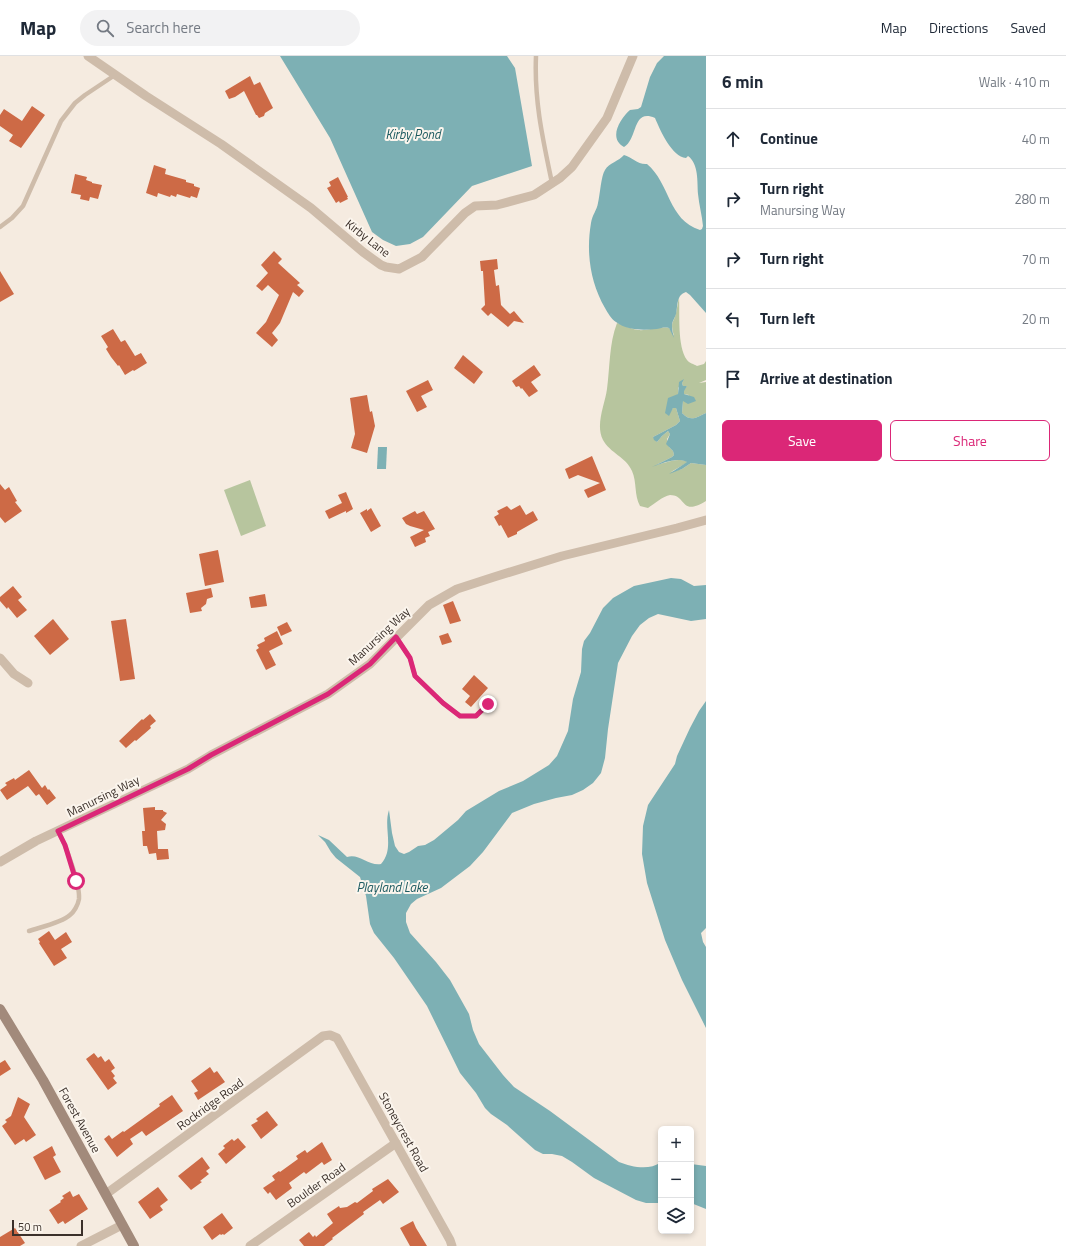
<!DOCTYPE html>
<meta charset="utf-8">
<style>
body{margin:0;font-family:"Titillium Web",sans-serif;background:#f2f2f3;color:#1f2937}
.controls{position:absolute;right:12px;bottom:12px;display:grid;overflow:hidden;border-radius:6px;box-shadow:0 2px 6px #0003}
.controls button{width:36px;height:36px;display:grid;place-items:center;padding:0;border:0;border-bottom:1px solid #e0e1e3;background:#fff;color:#1f2937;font:20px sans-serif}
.scale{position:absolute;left:12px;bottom:10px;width:71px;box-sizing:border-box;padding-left:4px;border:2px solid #3b302a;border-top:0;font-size:11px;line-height:14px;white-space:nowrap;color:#3b302a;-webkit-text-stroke:3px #fbf5ed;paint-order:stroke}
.stop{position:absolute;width:12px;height:12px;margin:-9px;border:3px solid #db2777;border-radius:50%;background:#fff}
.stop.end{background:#db2777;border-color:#fff;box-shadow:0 1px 4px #0008}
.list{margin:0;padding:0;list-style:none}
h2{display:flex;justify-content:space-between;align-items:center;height:52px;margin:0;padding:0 16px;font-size:17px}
h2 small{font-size:13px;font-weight:400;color:#747a83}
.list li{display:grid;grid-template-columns:26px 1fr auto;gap:12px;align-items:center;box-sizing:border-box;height:60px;padding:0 16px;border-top:1px solid #e0e1e3}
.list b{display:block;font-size:15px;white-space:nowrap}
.list p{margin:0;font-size:13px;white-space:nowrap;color:#747a83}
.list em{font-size:13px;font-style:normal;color:#747a83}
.actions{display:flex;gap:8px;padding:12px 16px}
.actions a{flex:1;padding:9px 0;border:1px solid #db2777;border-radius:6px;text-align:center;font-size:14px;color:#db2777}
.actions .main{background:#db2777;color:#fff}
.icon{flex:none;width:22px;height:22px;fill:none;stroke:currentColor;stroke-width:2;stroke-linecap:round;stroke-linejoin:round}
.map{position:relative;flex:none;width:706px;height:1190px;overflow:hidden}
header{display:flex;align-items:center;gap:24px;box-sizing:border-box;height:56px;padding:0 20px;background:#fff;border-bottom:1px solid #e0e1e3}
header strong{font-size:19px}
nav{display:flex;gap:22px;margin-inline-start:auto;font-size:14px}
.search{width:280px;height:36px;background:#f2f2f3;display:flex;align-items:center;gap:10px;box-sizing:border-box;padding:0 14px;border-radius:22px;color:#747a83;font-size:15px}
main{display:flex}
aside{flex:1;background:#fff}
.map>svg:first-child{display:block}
.green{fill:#b7c59e}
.water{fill:#7db0b4}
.building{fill:#cd6a46}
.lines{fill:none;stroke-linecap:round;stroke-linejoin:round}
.lane{stroke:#cebcaa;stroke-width:4.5}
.street{stroke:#cebcaa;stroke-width:9}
.secondary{stroke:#a28a7b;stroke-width:10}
.route{stroke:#db2777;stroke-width:5}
.labels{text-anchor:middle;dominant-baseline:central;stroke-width:4;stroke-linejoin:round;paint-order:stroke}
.street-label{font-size:12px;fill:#3b302a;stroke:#fbf5ed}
.water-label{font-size:13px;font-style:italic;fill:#1c5a60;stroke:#fbf5ed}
</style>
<header>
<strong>Map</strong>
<div class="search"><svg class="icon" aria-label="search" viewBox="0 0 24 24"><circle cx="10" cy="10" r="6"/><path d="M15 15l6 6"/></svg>Search here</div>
<nav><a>Map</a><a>Directions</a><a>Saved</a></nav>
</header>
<main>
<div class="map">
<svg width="706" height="1190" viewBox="0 0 706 1190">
<rect width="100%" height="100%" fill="#f5ebe0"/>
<g class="green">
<path d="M679 241C680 258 677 290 687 304 689 307 694 308 697 310L704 308 706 305V324L699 327 706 326V357C695 362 691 366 682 357L683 345 689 339 684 338 683 335 687 330H683L682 327 684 324 678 332V338L671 355 673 352H676L680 365 676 369 653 381 657 386 662 380 668 375 670 378 667 383 669 391 673 395 674 399 672 401 656 409C667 407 676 401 688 406L671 416 682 413 691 407 706 409V445C680 461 687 439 670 439 663 440 654 448 648 452L640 450C634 439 637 426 632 415 626 401 610 397 603 384 595 369 605 348 607 333 610 311 609 288 617 267 623 269 631 273 638 274 648 275 659 270 669 272L674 280C670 265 673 269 676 257 677 252 678 247 679 241Z"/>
<polygon points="250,424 266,470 241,480 224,434"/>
</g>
<g class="water">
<polygon points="280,0 507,0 515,12 532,110 472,130 423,181 410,188 396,190 383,184 372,176 330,82"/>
<path d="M664 0H706V257L690 239 686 236C676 239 678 250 676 258 675 262 672 265 672 270 672 274 673 278 674 282L669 272C664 271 662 272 657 273 644 274 627 275 616 266 611 263 608 257 605 252 590 226 586 196 591 167 592 159 597 154 598 147 600 139 601 120 605 114 609 107 619 105 624 99 632 101 638 109 647 108 670 127 668 164 700 174L702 173 703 170C702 159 699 149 698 138 697 126 699 108 688 100L686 102C672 101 660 74 655 62 632 52 638 83 624 91 608 82 620 63 630 54L638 53 641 51 650 21 657 7Z"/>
<path d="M684 323 682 327 683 330H687L684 335V338L694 341 696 345 688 348 683 345 682 357C691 366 695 362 706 357V409L691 407 682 413 669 418 687 406C676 401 664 407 652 411L672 401 674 399 673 395 666 388 670 378 668 375 662 380 657 386 654 384 653 381 676 369 680 365 676 352H673L669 360 665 357 668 342 678 338 679 326Z"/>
<polygon points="378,391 387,391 386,413 377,413"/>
<path d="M671 522 681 523 694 530 706 529V563L691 565 658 558 649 562 640 569 632 580 618 607 608 673 605 702 601 717 593 727 583 734 572 739 556 742 534 748 512 757 483 796 470 810 441 832 417 843 411 848 406 857V866L410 877 436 906 450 924 469 958 473 974 479 988 503 1019 514 1031 550 1055 619 1106C632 1111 649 1115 661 1106V1147H646L636 1144 594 1122 572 1106 562 1100 552 1098H543L535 1094 507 1069 491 1058 485 1052 476 1037 460 1017 427 950 394 902 374 877 370 868 366 840 360 821 336 802 331 796 325 786 318 779 329 784 347 801C359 797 368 810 381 808 395 792 383 772 389 754L392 777 395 790 399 796 404 798 409 796 418 790 425 789 434 784 458 764 466 755 499 735 523 725 549 709 557 700 568 675 573 643 581 616 582 593 584 585 590 577 603 552 613 542 634 530Z"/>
<polygon points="706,645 706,872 701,877 703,886 706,891 706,972 682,924 665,884 647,827 642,798 643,770 648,749 675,708 677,700 690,672 699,655"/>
<polygon points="691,1108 706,1110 706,1153 691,1147"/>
</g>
<g class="building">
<polygon points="250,20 254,29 260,26 273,52 265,57 264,60 259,62 257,59 256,59 244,35 235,41 229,43 225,35"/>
<polygon points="32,50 45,59 21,92 9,85 13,79 0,70 0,59 4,53 22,65"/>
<polygon points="154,109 166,113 165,118 186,124 186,126 194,128 194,130 200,132 197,142 191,140 190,142 177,138 176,141 171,139 170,141 158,137 157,141 146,137"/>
<polygon points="75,118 87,121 86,124 92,126 92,127 102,129 98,143 90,141 89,145 80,143 81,139 71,137"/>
<polygon points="338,121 348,141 347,141 348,143 340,147 339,145 336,147 327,132 331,130 329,126"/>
<polygon points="274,195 282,203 278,207 300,227 297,229 304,235 299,241 293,236 280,267 272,277 278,284 272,291 256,277 266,266 279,239 268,229 262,235 256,230 268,217 261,209"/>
<polygon points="497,203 498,213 494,214 496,230 499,229 501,249 510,258 514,255 524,267 514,265 508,271 491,257 488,260 481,253 485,249 483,215 481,215 480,205"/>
<polygon points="0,215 14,238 0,246"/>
<polygon points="113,273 121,286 125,284 135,300 141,297 147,307 134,315 133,314 125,319 119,309 118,310 111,301 106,293 108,291 101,280"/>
<polygon points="463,299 483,316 474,328 454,312"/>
<polygon points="534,309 541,319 531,326 538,335 529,341 522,332 521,333 519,330 516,331 512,325"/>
<polygon points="428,324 433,334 421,340 427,351 417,356 406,335"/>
<polygon points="367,339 370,356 372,355 375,370 367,397 351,392 355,378 350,342"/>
<polygon points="592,400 606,434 588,442 584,434 600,427 578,419 569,423 565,413"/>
<polygon points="0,428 5,434 9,431 17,445 15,446 22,455 5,467 0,461"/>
<polygon points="346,436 353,453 346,457 346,455 329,463 325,455 342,447 338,439"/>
<polygon points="520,449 526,459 533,455 538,464 517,476 517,478 508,482 501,469 499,470 494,461 499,458 497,455 507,450 511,454"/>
<polygon points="371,452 381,470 371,476 360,457 367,453 367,455"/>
<polygon points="415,455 417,458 424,455 435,473 428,476 430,480 425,482 426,486 415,491 410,481 424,474 410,470 406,468 402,462"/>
<polygon points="218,494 224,526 205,530 199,498"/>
<polygon points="13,530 22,541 18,544 27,554 17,562 8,551 7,553 0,545 0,541"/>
<polygon points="211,532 213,541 207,543 206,548 201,552 202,555 190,557 186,537"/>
<polygon points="265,538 267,550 251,552 249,541"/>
<polygon points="453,545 461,565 450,568 443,549"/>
<polygon points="53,563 69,583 50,599 34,580"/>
<polygon points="126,563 135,623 120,625 111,565"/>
<polygon points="287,566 292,575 281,580 277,571"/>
<polygon points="277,575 283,588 269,595 276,609 266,614 256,594 259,592 257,589 265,585 264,582"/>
<polygon points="448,577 452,586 442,589 439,580"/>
<polygon points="474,619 488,632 471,651 465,646 470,640 462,633"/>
<polygon points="150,658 156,665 150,670 151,672 136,685 135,684 126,692 119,685 142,663 143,664"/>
<polygon points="29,714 42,732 45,729 48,734 49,733 56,742 47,749 39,738 36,740 28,730 7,744 0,734 7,729 5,727 14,722 15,724"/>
<polygon points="155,751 155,754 163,754 163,755 167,757 161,764 166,768 165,774 157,775 158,793 168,793 169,803 157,804 156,797 149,798 147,790 143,790 142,775 145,775 143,752"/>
<polygon points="49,875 55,884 66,876 72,886 61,893 67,902 54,910 39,887 40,886 38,883"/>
<polygon points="94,997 98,1002 101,1000 105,1006 109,1003 115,1012 111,1015 115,1020 113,1022 117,1027 108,1034 86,1003"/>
<polygon points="5,1004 11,1013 0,1020 0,1007"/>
<polygon points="210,1011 214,1017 217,1015 225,1026 198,1044 194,1037 198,1035 191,1025"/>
<polygon points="172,1039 183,1055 146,1080 142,1075 130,1083 133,1088 117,1101 104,1083 109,1079 112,1083 123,1075 124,1076 160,1050 159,1048"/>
<polygon points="18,1041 30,1048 24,1061 36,1079 26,1086 24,1083 15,1089 2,1070 7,1066 5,1064 11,1060"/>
<polygon points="267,1055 278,1069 261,1083 251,1069 258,1065 256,1063"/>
<polygon points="238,1082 246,1091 226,1108 218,1098 225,1092 223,1090 232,1083 234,1085"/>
<polygon points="322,1086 332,1104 324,1109 322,1106 306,1118 304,1116 289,1127 292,1132 276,1144 270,1136 268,1138 263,1132 275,1124 272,1120 279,1115 280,1116 298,1103 296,1100 305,1094 307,1097"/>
<polygon points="52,1090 56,1099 53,1101 61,1116 45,1124 33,1101"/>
<polygon points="202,1101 210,1112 206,1115 209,1118 200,1125 202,1126 191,1134 178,1120"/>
<polygon points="388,1123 399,1136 383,1148 380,1144 363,1156 364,1158 332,1182 333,1183 324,1190 304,1190 299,1184 309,1176 313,1181 315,1179 316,1181 333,1167 327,1158 339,1150 340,1152 347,1151 355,1146 357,1147 373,1135 372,1133"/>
<polygon points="158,1131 168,1144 160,1150 163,1154 150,1163 138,1146"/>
<polygon points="70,1135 73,1141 79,1138 88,1153 65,1168 63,1165 58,1168 49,1154 61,1146 60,1145 64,1142 62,1140"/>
<polygon points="222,1157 233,1172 224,1179 223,1178 221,1179 220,1178 212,1184 203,1171"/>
<polygon points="413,1165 416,1172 427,1190 410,1190 400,1172"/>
<polygon points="15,1172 25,1187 20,1190 0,1190 0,1181"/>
</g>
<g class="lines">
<g class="lane">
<path d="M536 0C534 45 543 84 552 127"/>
<polyline points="0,171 12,162 23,150 61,65 75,47 85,39 115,19"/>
<polyline points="396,581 410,602 415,620 443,647 460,660 476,660 489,648"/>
<path d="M29 875C41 871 61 867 70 859 74 856 78 849 79 843 80 827 66 790 58 775"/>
</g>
<g class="street">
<polyline points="88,0 146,40 221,88 311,152 363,196 381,209 386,211 399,213 422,201 465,157 475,150 497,149 534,139 560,122 572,111 607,62 633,0"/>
<polyline points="0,602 14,618 28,627"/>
<polyline points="0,806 36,785 188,713 211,699 328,638 370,608 429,549 457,533 494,521 562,500 677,472 706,464"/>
<polyline points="106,1138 323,980 330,979 337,982 450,1184 452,1190"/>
<polyline points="81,1190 122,1169"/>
<polyline points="250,1190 396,1087"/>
</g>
<polyline class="secondary" points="0,953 43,1024 134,1190"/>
</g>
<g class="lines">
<polyline class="route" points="76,825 65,789 58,775 188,713 211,699 328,638 370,608 396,581 410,602 415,620 443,647 460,660 476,660 488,648"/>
</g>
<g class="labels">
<g class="street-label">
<text transform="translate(368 182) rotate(38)">Kirby Lane</text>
<text transform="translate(379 580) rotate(-43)">Manursing Way</text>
<text transform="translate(103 740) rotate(-26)">Manursing Way</text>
<text transform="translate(210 1048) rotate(-36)">Rockridge Road</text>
<text transform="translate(80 1064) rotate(61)">Forest Avenue</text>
<text transform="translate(404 1076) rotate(61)">Stoneycrest Road</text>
<text transform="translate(316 1129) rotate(-35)">Boulder Road</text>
</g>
<g class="water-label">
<text x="413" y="78">Kirby Pond</text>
<text x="392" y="831">Playland Lake</text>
</g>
</g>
</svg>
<div class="controls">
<button>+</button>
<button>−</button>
<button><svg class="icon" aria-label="layers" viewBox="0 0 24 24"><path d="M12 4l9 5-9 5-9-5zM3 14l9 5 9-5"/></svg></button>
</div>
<div class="scale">50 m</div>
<div class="stop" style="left:76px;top:825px"></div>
<div class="stop end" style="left:488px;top:648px"></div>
</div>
<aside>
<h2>6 min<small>Walk · 410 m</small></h2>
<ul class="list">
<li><svg class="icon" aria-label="ahead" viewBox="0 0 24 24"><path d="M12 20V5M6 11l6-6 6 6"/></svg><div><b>Continue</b></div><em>40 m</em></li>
<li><svg class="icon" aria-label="right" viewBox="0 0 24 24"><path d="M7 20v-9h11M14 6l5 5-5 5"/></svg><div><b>Turn right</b><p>Manursing Way</p></div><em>280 m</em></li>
<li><svg class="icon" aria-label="right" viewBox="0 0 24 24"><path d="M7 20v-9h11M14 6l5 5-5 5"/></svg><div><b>Turn right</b></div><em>70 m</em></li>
<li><svg class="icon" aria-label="left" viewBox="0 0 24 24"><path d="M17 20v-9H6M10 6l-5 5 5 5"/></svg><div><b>Turn left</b></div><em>20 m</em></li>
<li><svg class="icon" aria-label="arrive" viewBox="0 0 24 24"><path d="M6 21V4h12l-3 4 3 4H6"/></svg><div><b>Arrive at destination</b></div></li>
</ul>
<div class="actions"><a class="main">Save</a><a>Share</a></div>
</aside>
</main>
